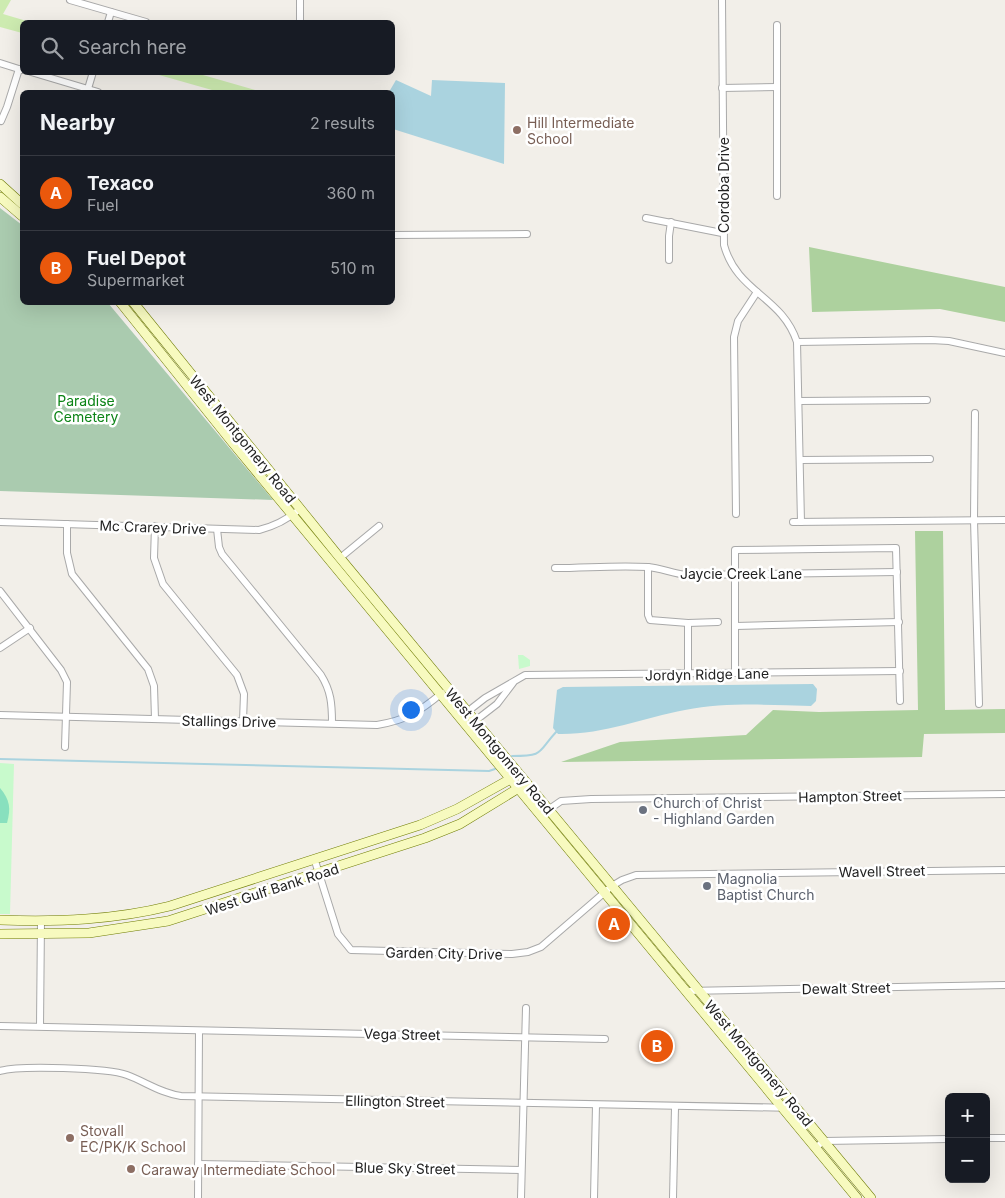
<!DOCTYPE html>
<meta charset="utf-8">
<style>
body{margin:0;font-family:Inter,sans-serif;background:#242831;color:#f1f3f6}
.controls{position:absolute;right:15px;bottom:15px;display:grid;overflow:hidden;border-radius:8px;box-shadow:0 5px 20px #0002}
.controls button{width:45px;height:45px;display:grid;place-items:center;padding:0;border:0;border-bottom:1px solid #363941;background:#171b24;color:#f1f3f6;font:25px sans-serif}
.you{position:absolute;left:410px;top:709px;width:18px;height:18px;margin:-12px;border:4px solid #fff;border-radius:50%;background:#1a73e8;box-shadow:0 0 0 8px #1a73e833}
.badge{display:grid;place-items:center;width:32px;height:32px;border-radius:50%;background:#ea580c;color:#fff;font-size:16px;font-weight:700}
.pin{position:absolute;translate:-50% -50%;border:2px solid #fff;box-shadow:0 1px 5px #0006}
.list{margin:0;padding:0;list-style:none}
h2{display:flex;justify-content:space-between;align-items:center;height:65px;margin:0;padding:0 20px;font-size:21px}
h2 small{font-size:16px;font-weight:400;color:#9ea1a6}
.list li{display:grid;grid-template-columns:32px 1fr auto;gap:15px;align-items:center;box-sizing:border-box;height:75px;padding:0 20px;border-top:1px solid #363941}
.list b{display:block;font-size:19px;white-space:nowrap}
.list p{margin:0;font-size:16px;white-space:nowrap;color:#9ea1a6}
.list em{font-size:16px;font-style:normal;color:#9ea1a6}
.icon{flex:none;width:28px;height:28px;fill:none;stroke:currentColor;stroke-width:2;stroke-linecap:round;stroke-linejoin:round}
.map{position:relative;flex:none;width:1005px;height:1198px;overflow:hidden}
.search{position:absolute;background:#171b24;box-shadow:0 5px 20px #0002;left:20px;top:20px;width:375px;height:55px;display:flex;align-items:center;gap:12px;box-sizing:border-box;padding:0 18px;border-radius:8px;color:#9ea1a6;font-size:19px}
.panel{position:absolute;background:#171b24;box-shadow:0 5px 20px #0002;left:20px;top:90px;width:375px;height:215px;border-radius:8px}
.map>svg:first-child{display:block}
.grass{fill:#cdebb0}
.forest{fill:#add19e}
.cemetery{fill:#aacbaf}
.park{fill:#c8facc}
.pitch{fill:#88e0be}
.water{fill:#aad3df}
.lines{fill:none;stroke-linecap:round;stroke-linejoin:round}
.stream{stroke:#aad3df;stroke-width:2}
.street-casing{stroke:#a9a9a9;stroke-width:8}
.secondary-casing{stroke:#707d05;stroke-width:10}
.street{stroke:#fff;stroke-width:6}
.secondary{stroke:#f7fabf;stroke-width:9}
.education-dot{fill:#8d6e63;stroke:#fff;stroke-width:2}
.worship-dot{fill:#6b7280;stroke:#fff;stroke-width:2}
.labels{text-anchor:middle;dominant-baseline:central;stroke-width:5;stroke-linejoin:round;paint-order:stroke}
.education-label{font-size:14px;fill:#785e54;stroke:#fff;text-anchor:start}
.street-label{font-size:14px;fill:#222;stroke:#fff}
.park-label{font-size:14px;fill:#0c8416;stroke:#fff}
.worship-label{font-size:14px;fill:#5b616d;stroke:#fff;text-anchor:start}
</style>
<div class="map">
<svg width="1005" height="1198" viewBox="0 0 1005 1198">
<rect width="100%" height="100%" fill="#f2efe9"/>
<g class="grass">
<polygon points="0,0 11,0 3,14 30,22 22,22 22,33 0,27"/>
<polygon points="152,73 196,73 262,92 219,92"/>
</g>
<g class="forest">
<polygon points="809,247 1005,287 1005,322 940,309 812,312"/>
<polygon points="915,531 943,531 945,710 1005,709 1005,733 924,734 922,757 561,762 620,742 746,735 773,710 819,712 918,710"/>
</g>
<polygon class="cemetery" points="0,208 22,225 22,302 108,303 273,500 0,491"/>
<g class="park">
<polygon points="518,655 523,655 530,660 530,666 519,669"/>
<polygon points="0,763 14,764 10,914 0,914"/>
</g>
<path class="pitch" d="M0 788C10 800 11 808 7 823H0Z"/>
<g class="water">
<polygon points="396,80 431,96 432,80 505,83 504,164 393,129 392,92 389,92"/>
<path d="M813 684 817 689 816 701 811 706C769 705 727 702 685 710 643 718 602 735 558 734L553 728 557 690 563 687Z"/>
</g>
<g class="lines">
<g class="stream">
<path d="M512 756C546 756 537 752 557 731"/>
<polyline points="0,759 489,771 495,769"/>
</g>
<g class="street-casing">
<g id="street">
<polyline points="70,0 146,22"/>
<polyline points="300,0 300,22"/>
<path d="M722 0 724 245C737 293 782 296 797 342L801 522"/>
<polyline points="108,22 111,12"/>
<polyline points="777,25 777,196"/>
<polyline points="0,63 22,70"/>
<polyline points="31,72 98,92"/>
<polyline points="722,88 777,87"/>
<polyline points="87,92 93,72"/>
<polyline points="1,121 7,107 19,69"/>
<polyline points="646,218 722,233"/>
<polyline points="392,235 527,234"/>
<polyline points="669,260 669,236 671,222"/>
<polyline points="797,342 931,340 949,341 1005,353"/>
<polyline points="799,401 927,400"/>
<polyline points="975,413 974,520 979,704"/>
<polyline points="800,460 930,459"/>
<polyline points="736,514 734,337 738,321 757,292"/>
<path d="M0 522 259 530C275 526 287 520 300 509"/>
<polyline points="793,522 1005,520"/>
<polyline points="67,524 67,553 72,574 148,669 154,686 155,719"/>
<polyline points="155,526 154,558 163,584 237,675 244,694 243,721"/>
<path d="M217 529 219 547 222 554 321 675C331 691 332 704 332 723"/>
<polyline points="340,558 379,526"/>
<polyline points="648,567 648,615 650,620 688,623 718,622"/>
<path d="M555 568C586 568 617 565 648 567 662 568 675 575 689 575L897 572"/>
<polyline points="0,591 61,670 67,682 65,747"/>
<polyline points="688,623 688,674"/>
<polyline points="736,626 899,622"/>
<polyline points="0,648 30,628"/>
<polyline points="735,673 735,550 896,548 900,701"/>
<polyline points="467,712 485,698 525,675 900,671"/>
<path d="M0 715 377 725C407 720 419 712 442 693"/>
<polyline points="475,721 497,704 513,683"/>
<polyline points="548,810 561,801 591,799 1005,794"/>
<polyline points="315,861 338,934 351,950 512,954 528,952 541,947 612,886 622,880 636,875 1005,870"/>
<polyline points="686,991 1005,985"/>
<polyline points="0,1026 605,1039"/>
<polyline points="40,1026 41,921"/>
<path d="M0 1071C19 1065 108 1068 127 1075 146 1082 160 1093 181 1096L796 1108"/>
<polyline points="986,1138 1005,1138"/>
<polyline points="815,1148 824,1141 949,1139"/>
<polyline points="198,1164 521,1170"/>
<polyline points="198,1198 199,1031"/>
<polyline points="521,1198 526,1008"/>
<polyline points="594,1198 596,1105"/>
<polyline points="673,1198 675,1107"/>
</g>
</g>
<g class="secondary-casing">
<g id="secondary">
<polyline points="0,184 22,204"/>
<polyline points="0,197 22,216"/>
<polyline points="120,302 232,442 857,1198"/>
<polyline points="133,302 340,558 871,1198"/>
<path d="M0 920C58 922 114 920 170 906L420 825 457 809 514 777"/>
<polyline points="0,934 89,933 168,921 425,838 460,824 522,786"/>
</g>
</g>
<use href="#street" class="street"/>
<use href="#secondary" class="secondary"/>
</g>
<g class="education-dot">
<circle cx="517" cy="130" r="5"/>
<circle cx="70" cy="1138" r="5"/>
<circle cx="131" cy="1169" r="5"/>
</g>
<g class="worship-dot">
<circle cx="643" cy="810" r="5"/>
<circle cx="707" cy="886" r="5"/>
</g>
<g class="labels">
<g class="education-label">
<text x="527" y="122">Hill Intermediate<tspan x="527" dy="16">School</tspan></text>
<text x="80" y="1130">Stovall<tspan x="80" dy="16">EC/PK/K School</tspan></text>
<text x="141" y="1169">Caraway Intermediate School</text>
</g>
<g class="street-label">
<text transform="translate(723 185) rotate(-90)">Cordoba Drive</text>
<text transform="translate(243 439) rotate(51)">West Montgomery Road</text>
<text transform="translate(153 527) rotate(2)">Mc Crarey Drive</text>
<text x="741" y="573">Jaycie Creek Lane</text>
<text transform="translate(707 674) rotate(-1)">Jordyn Ridge Lane</text>
<text transform="translate(229 721) rotate(1)">Stallings Drive</text>
<text transform="translate(500 751) rotate(50)">West Montgomery Road</text>
<text transform="translate(850 796) rotate(-1)">Hampton Street</text>
<text transform="translate(882 871) rotate(-1)">Wavell Street</text>
<text transform="translate(272 889) rotate(-18)">West Gulf Bank Road</text>
<text transform="translate(444 953) rotate(1)">Garden City Drive</text>
<text transform="translate(846 988) rotate(-1)">Dewalt Street</text>
<text transform="translate(402 1034) rotate(1)">Vega Street</text>
<text transform="translate(759 1063) rotate(50)">West Montgomery Road</text>
<text transform="translate(395 1101) rotate(1)">Ellington Street</text>
<text transform="translate(405 1168) rotate(1)">Blue Sky Street</text>
</g>
<g class="park-label">
<text x="86" y="400">Paradise<tspan x="86" dy="16">Cemetery</tspan></text>
</g>
<g class="worship-label">
<text x="653" y="802">Church of Christ<tspan x="653" dy="16">- Highland Garden</tspan></text>
<text x="717" y="878">Magnolia<tspan x="717" dy="16">Baptist Church</tspan></text>
</g>
</g>
</svg>
<div class="controls">
<button>+</button>
<button>−</button>
</div>
<div class="you"></div>
<div class="pin badge" style="left:614px;top:924px">A</div>
<div class="pin badge" style="left:657px;top:1046px">B</div>
<div class="search"><svg class="icon" aria-label="search" viewBox="0 0 24 24"><circle cx="10" cy="10" r="6"/><path d="M15 15l6 6"/></svg>Search here</div>
<section class="panel">
<h2>Nearby<small>2 results</small></h2>
<ul class="list">
<li><span class="badge">A</span><div><b>Texaco</b><p>Fuel</p></div><em>360 m</em></li>
<li><span class="badge">B</span><div><b>Fuel Depot</b><p>Supermarket</p></div><em>510 m</em></li>
</ul>
</section>
</div>
